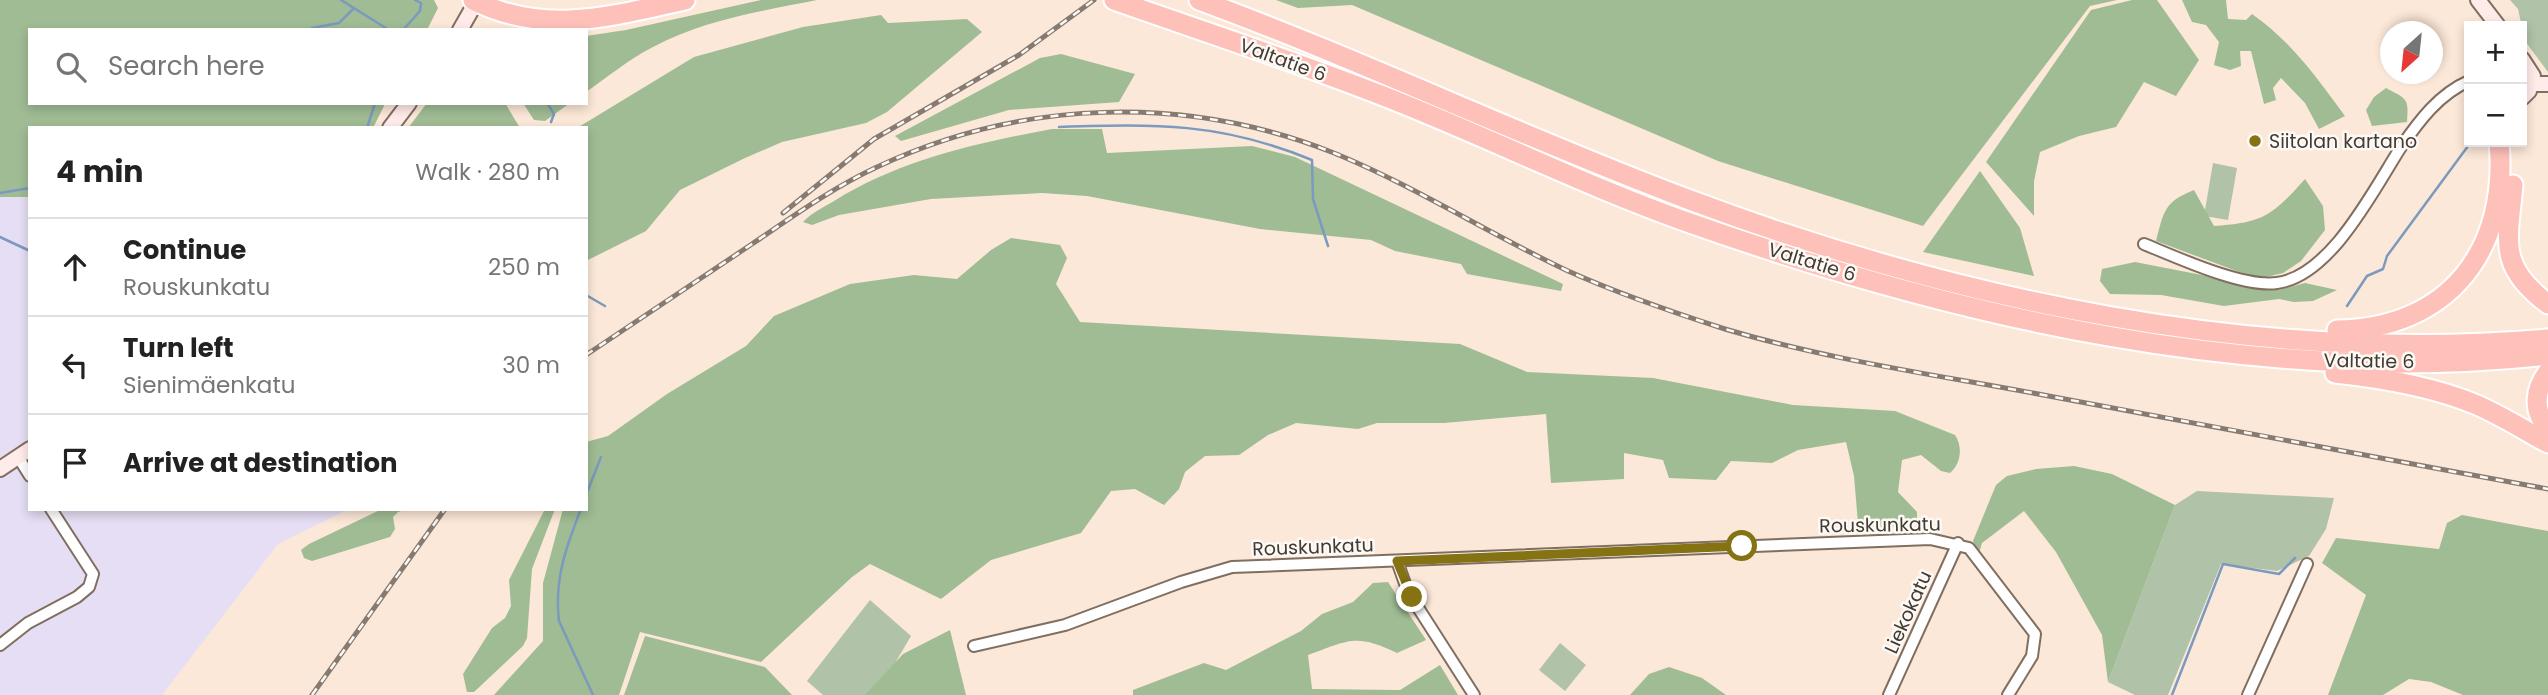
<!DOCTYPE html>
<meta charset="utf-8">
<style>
body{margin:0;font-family:Poppins,sans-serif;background:#f6f6f6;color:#222}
.controls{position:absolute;right:21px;top:21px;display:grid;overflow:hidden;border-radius:0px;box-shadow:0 4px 10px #0003}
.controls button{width:63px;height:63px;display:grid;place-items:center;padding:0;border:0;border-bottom:2px solid #e0e0e0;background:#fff;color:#222;font:35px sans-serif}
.compass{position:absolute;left:2380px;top:21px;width:63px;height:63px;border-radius:50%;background:#fff;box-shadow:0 4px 10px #0003;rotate:207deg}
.stop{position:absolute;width:21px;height:21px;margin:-16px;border:5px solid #857213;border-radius:50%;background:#fff}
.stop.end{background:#857213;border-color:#fff;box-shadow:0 2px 7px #0008}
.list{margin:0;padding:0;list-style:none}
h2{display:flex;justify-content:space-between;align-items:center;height:91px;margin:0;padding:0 28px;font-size:30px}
h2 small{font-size:23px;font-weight:400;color:#767676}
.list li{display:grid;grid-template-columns:46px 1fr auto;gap:21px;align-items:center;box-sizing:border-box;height:98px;padding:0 28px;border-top:2px solid #e0e0e0}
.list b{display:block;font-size:26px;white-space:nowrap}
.list p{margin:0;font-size:23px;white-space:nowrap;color:#767676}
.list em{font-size:23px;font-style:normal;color:#767676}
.icon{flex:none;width:38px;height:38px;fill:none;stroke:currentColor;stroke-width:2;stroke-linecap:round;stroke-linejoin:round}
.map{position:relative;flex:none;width:2548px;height:695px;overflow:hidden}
.search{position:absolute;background:#fff;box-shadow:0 4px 10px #0003;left:28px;top:28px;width:560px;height:77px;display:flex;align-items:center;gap:18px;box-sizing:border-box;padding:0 24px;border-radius:0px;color:#767676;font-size:26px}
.panel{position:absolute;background:#fff;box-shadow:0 4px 10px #0003;left:28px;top:126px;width:560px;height:385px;border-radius:0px}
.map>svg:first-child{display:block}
.industrial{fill:#e6def4}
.green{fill:#b0c2a8}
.forest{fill:#a0bc94}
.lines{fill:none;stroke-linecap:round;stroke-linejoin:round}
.stream{stroke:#7b9abe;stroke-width:2.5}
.street-casing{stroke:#806f60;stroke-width:14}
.secondary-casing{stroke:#806f60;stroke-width:18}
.highway-casing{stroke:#fff;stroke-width:23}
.street{stroke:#fff;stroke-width:10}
.secondary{stroke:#ffecea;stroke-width:14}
.highway{stroke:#fec1b9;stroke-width:19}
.rail-casing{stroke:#877b71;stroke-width:5}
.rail{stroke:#fdf9f5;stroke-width:2.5;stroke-dasharray:8;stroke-linecap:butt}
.route{stroke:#857213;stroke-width:9}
.poi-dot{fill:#857213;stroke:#fdf9f5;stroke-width:2.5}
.labels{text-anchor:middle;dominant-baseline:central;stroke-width:5;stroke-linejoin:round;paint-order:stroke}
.street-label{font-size:19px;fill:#423b34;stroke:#fdf9f5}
.poi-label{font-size:19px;fill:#423b34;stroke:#fdf9f5;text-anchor:start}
</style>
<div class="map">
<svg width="2548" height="695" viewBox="0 0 2548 695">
<rect width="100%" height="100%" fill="#fce8d8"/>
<polygon class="industrial" points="0,197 30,197 30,509 349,509 278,544 162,695 0,695"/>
<g class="green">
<polygon points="2510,0 2548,0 2548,72 2525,41 2518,9"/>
<polygon points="2213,163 2237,168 2228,220 2204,216"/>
<polygon points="2197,491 2334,498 2326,529 2309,556 2277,571 2221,564 2168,695 2135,695 2108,682 2175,505"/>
<polygon points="870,600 911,636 888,675 869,695 823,695 807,681"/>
<polygon points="1560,643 1586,665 1565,691 1539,670"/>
</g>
<g class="forest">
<polygon points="0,0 434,0 438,8 427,30 30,30 30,103 384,103 384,106 373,128 30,128 30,197 0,197"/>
<path d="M761 0H817C762 11 703 20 653 47 629 59 608 77 586 92V36L626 30Z"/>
<polygon points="1276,0 2117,0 2090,6 1923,226 1718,161 1352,5 1298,8"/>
<polygon points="2132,0 2157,0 2199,60 2176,96 2144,82 2116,127 2079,136 2040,152 2034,181 2034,216 1986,162 2091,10"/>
<path d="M2182 0H2226L2228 19 2246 20 2252 14C2292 42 2317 78 2345 116L2319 129 2305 103 2281 78 2273 88 2276 100 2264 104 2251 51H2240L2241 66 2230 70 2214 65 2219 42 2206 25 2192 22Z"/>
<polygon points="881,15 888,23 967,19 982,32 887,112 866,123 782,142 745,158 680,190 646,231 586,261 586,128 577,128 694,57 803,27"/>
<polygon points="1061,54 1135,74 1119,102 1009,110 901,141 895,136 1040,58"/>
<path d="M2386 88C2407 99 2409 98 2407 122L2372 126 2366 110 2374 97Z"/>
<polygon points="427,103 505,103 520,128 408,128"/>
<polygon points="523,103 570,103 545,121 534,120"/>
<path d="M1052 129H1102L1107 153 1252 146 1295 157 1563 284 1561 291 1467 274 1461 264 1395 251 1371 240 1260 229 1087 196 1042 193 931 199 839 215 812 225 803 222C811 213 824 207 834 201 900 160 976 143 1052 129Z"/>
<polygon points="1980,171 2020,228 2034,276 1923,252"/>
<path d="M2305 179 2323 206 2325 230 2301 261 2283 273 2258 279 2156 241C2164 211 2164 202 2194 190L2214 226C2263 223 2272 216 2305 179Z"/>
<path d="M1011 238 1060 245 1067 258 1056 284 1080 322 1460 344 1527 372 1653 378 1793 405 1895 411 1955 435C1963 447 1961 464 1950 473L1941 471 1921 455 1902 460 1898 492 1917 512V519L1911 526 1865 528 1858 523 1854 476 1846 442 1798 450 1772 463 1731 461 1716 480 1669 478 1663 460 1624 453V479L1551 483 1546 414 1444 423H1377L1358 429 1296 423 1268 435 1239 455 1205 456 1185 472 1179 489 1164 505 1135 489 1111 491 1081 533 991 560 941 599 870 564 852 577 761 662 640 632 619 695H494L543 641V583L563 509H586V442L608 436 667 394 746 346 774 316 850 284 914 275 957 279 991 250Z"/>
<polygon points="2135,262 2279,290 2305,283 2337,290 2313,301 2294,302 2279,299 2224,306 2161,295 2110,294 2100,281 2102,269"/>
<polygon points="2074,466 2112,474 2175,505 2108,682 2102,635 2056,552 2024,511 1982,543 1979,553 1973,541 1996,485 2007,476 2036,469"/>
<polygon points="382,509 408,509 398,512 393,517 395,529 390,537 312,561 304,558 301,550 309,544"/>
<polygon points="545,509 555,509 532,569 527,638 523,646 474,692 467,692 463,674 492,628 505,618 511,606 509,580"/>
<polygon points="2462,515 2548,531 2548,695 2463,695 2431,682 2409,679 2383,695 2328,695 2366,595 2322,563 2336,538 2439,549 2447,523"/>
<path d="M1388 582 1426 640 1397 653C1356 633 1349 640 1308 655L1312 689 1400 690 1440 665 1458 695H1133V690L1204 663 1226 670 1301 631 1322 614 1353 602 1373 583Z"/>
<polygon points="950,630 966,695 865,695 903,654"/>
<polygon points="645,636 765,667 792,695 624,695"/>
<polygon points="1669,667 1702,678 1726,695 1630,695 1649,674"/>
</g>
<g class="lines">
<g class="stream">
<polyline points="341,0 389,30"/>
<polyline points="312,28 339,23 354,8"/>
<polyline points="403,30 420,11 421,3 415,0"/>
<polyline points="547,103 554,114 551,122"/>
<path d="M1059 127C1156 124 1220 122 1312 160L1313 199 1328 246"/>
<polyline points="367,128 375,103"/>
<polyline points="0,193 30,188"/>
<polyline points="0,237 30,251"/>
<polyline points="586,295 605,306"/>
<polyline points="2347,306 2367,276 2383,269 2387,256 2471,142"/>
<polyline points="586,495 601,457"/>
<path d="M581 509C566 547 554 580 559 621L593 695"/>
<polyline points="2172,695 2223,564 2279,574 2295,558"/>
</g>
<g class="street-casing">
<g id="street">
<path d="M2144 244C2176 257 2243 288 2277 283 2331 276 2374 189 2401 147 2419 121 2439 94 2469 81"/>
<polyline points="18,457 30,476"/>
<polyline points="1397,561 1408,592 1474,695"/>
<polyline points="0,645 28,623 77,597 89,587 93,574 51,509"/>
<polyline points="974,646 1065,625 1181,582 1232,567 1930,539 1969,548 2035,634 2032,656 2008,695"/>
<polyline points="1889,695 1958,543"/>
<polyline points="2248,695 2307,564"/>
</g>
</g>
<g class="secondary-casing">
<g id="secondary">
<polyline points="2478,0 2498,26"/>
<polyline points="460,30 476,2"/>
<polyline points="2522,59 2533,76 2529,91 2522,98"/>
<polyline points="2532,84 2548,84"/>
<polyline points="390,128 409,103"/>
<polyline points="0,469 30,449"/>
</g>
</g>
<g class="highway-casing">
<g id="highway">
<path d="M473 0C544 36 612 16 685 0"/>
<path d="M1114 0C1208 33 1303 64 1396 101 1494 140 1588 187 1687 222 1959 318 2258 387 2548 355"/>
<path d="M1199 0C1365 61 1524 138 1690 200 1959 301 2259 364 2548 339"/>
<path d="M2513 185C2508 241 2497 266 2548 304"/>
<path d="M2337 330C2449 329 2509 249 2499 142"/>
<path d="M2548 372C2535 389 2532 411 2548 427"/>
<path d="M2335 373C2382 378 2432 386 2477 405 2502 416 2524 430 2548 443"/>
</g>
</g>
<use href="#street" class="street"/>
<use href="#secondary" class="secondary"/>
<use href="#highway" class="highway"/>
<g class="rail-casing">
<g id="rail">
<polyline points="783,213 874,139 1019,55 1094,0"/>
<path d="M586 355C641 318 697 281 752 244 792 217 832 188 877 167 1021 99 1186 94 1334 153 1415 186 1489 234 1568 271 1619 294 1672 312 1725 329 1832 361 1944 376 2054 397 2218 427 2383 459 2548 489"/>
<polyline points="312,695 445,509"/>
</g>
</g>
<use href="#rail" class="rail"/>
</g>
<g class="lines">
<polyline class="route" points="1412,597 1397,561 1742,546"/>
</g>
<circle class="poi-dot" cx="2255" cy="141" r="7"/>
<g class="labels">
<g class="street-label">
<text transform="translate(1283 60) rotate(20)">Valtatie 6</text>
<text transform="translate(1812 262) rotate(17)">Valtatie 6</text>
<text transform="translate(2369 361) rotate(1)">Valtatie 6</text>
<text transform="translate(1880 525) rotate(-1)">Rouskunkatu</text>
<text transform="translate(1313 547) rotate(-2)">Rouskunkatu</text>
<text transform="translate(1908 612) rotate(-66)">Liekokatu</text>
</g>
<g class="poi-label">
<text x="2269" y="141">Siitolan kartano</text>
</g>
</g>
</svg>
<div class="controls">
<button>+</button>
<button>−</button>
</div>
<svg class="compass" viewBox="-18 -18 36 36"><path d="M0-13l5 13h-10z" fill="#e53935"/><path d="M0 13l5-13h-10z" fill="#767676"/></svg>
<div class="stop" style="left:1742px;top:546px"></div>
<div class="stop end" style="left:1412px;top:597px"></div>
<div class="search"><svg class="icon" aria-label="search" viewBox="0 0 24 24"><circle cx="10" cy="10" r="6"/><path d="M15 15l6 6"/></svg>Search here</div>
<section class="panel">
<h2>4 min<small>Walk · 280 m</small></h2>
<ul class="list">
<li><svg class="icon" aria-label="ahead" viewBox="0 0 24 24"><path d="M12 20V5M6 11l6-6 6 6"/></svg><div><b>Continue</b><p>Rouskunkatu</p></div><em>250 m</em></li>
<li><svg class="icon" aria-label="left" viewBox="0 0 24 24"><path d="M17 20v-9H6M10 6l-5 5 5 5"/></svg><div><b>Turn left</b><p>Sienimäenkatu</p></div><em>30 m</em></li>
<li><svg class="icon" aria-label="arrive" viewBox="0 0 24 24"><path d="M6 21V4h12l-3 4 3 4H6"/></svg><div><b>Arrive at destination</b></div></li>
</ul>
</section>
</div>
